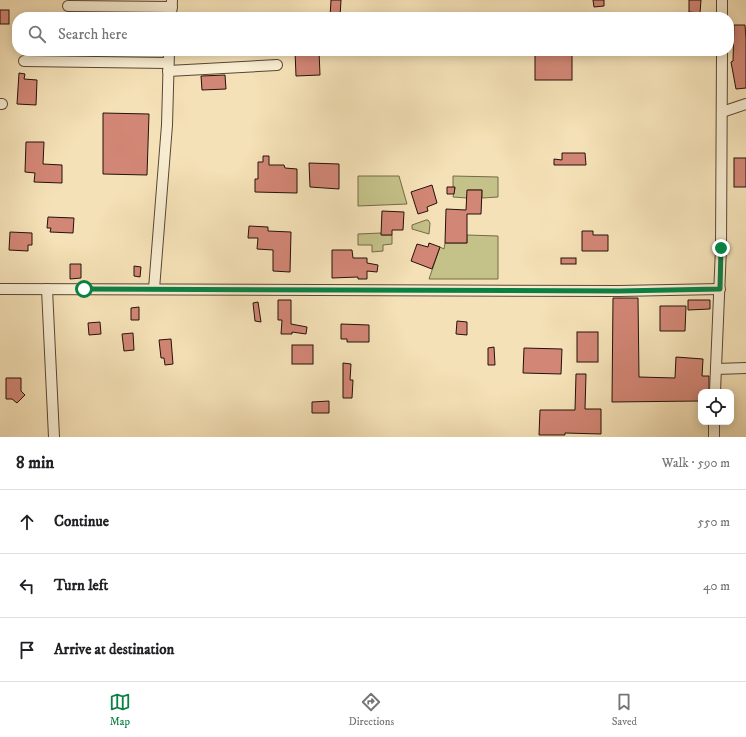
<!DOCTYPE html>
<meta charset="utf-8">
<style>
body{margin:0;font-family:"IM FELL DW Pica",serif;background:#f2f2f2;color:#202124}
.controls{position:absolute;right:12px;bottom:12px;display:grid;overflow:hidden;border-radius:8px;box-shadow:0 2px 10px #0003}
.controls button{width:36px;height:36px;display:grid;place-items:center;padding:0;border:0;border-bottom:1px solid #e0e0e0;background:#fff;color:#202124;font:20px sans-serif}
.stop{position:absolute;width:12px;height:12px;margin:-9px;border:3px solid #0b8043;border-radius:50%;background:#fff}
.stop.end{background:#0b8043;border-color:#fff;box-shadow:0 1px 4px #0008}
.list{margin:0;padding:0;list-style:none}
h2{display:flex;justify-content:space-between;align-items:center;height:52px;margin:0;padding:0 16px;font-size:17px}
h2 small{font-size:13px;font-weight:400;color:#757577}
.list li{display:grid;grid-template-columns:26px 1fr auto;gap:12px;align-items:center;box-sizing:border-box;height:64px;padding:0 16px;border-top:1px solid #e0e0e0}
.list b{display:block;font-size:15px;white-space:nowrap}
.list em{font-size:13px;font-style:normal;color:#757577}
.icon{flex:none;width:22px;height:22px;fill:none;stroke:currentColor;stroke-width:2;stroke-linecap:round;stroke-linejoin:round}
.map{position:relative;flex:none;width:746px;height:437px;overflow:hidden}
.search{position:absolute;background:#fff;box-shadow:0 2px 10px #0003;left:12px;right:12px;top:12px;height:44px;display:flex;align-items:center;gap:10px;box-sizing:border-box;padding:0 14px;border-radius:16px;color:#757577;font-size:15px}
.sheet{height:244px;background:#fff}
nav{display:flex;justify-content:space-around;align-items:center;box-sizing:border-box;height:56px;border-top:1px solid #e0e0e0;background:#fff;font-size:11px;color:#757577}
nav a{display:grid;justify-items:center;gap:2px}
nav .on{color:#0b8043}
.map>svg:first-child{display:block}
.green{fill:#c4c189;stroke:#746a48}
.building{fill:#d28675;stroke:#241208}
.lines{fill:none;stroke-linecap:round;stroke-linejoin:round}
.minor-casing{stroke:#584634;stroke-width:12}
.minor{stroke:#f8ecd0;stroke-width:10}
.route{stroke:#0b8043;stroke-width:5}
</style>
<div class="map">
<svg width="746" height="437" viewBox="0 0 746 437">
<rect width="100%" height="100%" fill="#f5e1b7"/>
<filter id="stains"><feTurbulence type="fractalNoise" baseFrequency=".005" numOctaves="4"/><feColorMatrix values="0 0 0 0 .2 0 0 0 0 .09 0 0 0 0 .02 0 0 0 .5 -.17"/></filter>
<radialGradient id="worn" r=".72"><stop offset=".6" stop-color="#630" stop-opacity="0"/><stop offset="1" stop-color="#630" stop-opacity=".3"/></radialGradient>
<g class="green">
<polygon points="358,176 399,176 407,204 358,206"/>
<polygon points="453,176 498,177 498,197 482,198 482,190 468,190 467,198 453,197 455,188 453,187"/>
<polygon points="426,220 428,220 430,223 429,234 412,229 412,225"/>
<polygon points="381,233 382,235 392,235 392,244 383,245 383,251 372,252 372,245 358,245 358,234"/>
<polygon points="467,235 498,236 498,279 429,279 440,247 444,249 445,243 467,243"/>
</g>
<g class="building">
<polygon points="331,0 341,0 340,17 330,17"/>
<polygon points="593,0 604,0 604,6 594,7"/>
<polygon points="689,0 701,0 700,13 689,12"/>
<rect x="0" y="10" width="9" height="14"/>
<rect x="137" y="13" width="23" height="4"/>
<polygon points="734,25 745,25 746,39 746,88 736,89 731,62 733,61"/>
<polygon points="295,51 319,51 320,75 296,76"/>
<rect x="535" y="51" width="37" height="29"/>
<polygon points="19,73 25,74 24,79 37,80 36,105 17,104"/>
<polygon points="225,75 226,89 202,90 201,76"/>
<polygon points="103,113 149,114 147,175 103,174"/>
<polygon points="26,142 44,142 43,164 62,165 62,183 34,182 35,173 25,172"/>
<polygon points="562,153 585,153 586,165 554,165 554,159 562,160"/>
<polygon points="263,156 269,156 269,165 284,165 285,168 297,169 297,193 255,192 255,179 258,179 258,162 263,162"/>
<rect x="734" y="158" width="12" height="29"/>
<polygon points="309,163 339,164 339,189 310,187"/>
<polygon points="432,185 437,203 427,207 428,211 418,214 411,192"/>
<polygon points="447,187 455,187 454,194 447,194"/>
<polygon points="467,190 482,190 481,214 467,214 467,243 445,243 446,209 466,210"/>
<polygon points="382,211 404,212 403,230 392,230 392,235 381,235"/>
<polygon points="48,217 74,218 73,233 50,232 51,228 47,228"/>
<polygon points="249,226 268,227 268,231 291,232 290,272 273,271 273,250 257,249 258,238 248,238"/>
<polygon points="582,231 593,231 593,235 608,235 608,251 582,251"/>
<polygon points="10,232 32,233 32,245 28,245 28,251 9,250"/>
<polygon points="429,243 440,247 432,269 411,261 417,244 428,247"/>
<polygon points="332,250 352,250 353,258 367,258 367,263 378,265 377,272 367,271 367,279 358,279 358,277 332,278"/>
<rect x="561" y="258" width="15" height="6"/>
<polygon points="70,264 81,264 81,278 70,279"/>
<polygon points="134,266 141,267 140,277 134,276"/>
<polygon points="613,298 638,298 639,377 675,378 676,357 703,359 702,376 709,376 709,392 701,392 701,401 612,402"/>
<polygon points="278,300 291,300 291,324 307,327 306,334 292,332 292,334 281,334 282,320 278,320"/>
<polygon points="688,300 710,300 710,309 688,310"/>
<polygon points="258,302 261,322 255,321 253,303"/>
<polygon points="660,306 686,306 685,331 660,331"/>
<polygon points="139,307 139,320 131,320 131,308"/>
<polygon points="457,321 467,322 467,335 456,334"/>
<polygon points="100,322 101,334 89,335 88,323"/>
<polygon points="341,324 369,325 369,342 347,342 347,339 341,339"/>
<rect x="577" y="332" width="21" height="30"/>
<polygon points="133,333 134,350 124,351 122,334"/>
<polygon points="171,339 173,364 165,365 164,358 161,358 159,340"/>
<rect x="292" y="345" width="21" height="19"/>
<polygon points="494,347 495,365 488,365 488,348"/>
<polygon points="524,348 562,349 561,374 523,373"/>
<polygon points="343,363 351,364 350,380 353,380 352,398 343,398"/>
<polygon points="576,374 586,374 585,409 601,409 601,434 565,433 565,435 539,435 540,410 575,410"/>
<polygon points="6,378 21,378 21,391 25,395 17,403 12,399 6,399"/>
<polygon points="329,401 329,413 312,413 312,402"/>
</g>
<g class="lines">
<g class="minor-casing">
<g id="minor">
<polyline points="722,0 722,17"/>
<polyline points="68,6 172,7"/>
<polyline points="171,17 172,0"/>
<polyline points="24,61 168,63"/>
<polyline points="168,71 277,65"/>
<polyline points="0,104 2,104"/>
<polyline points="722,112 746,104"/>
<polyline points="0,289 619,291 720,289"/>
<polyline points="47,289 54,437"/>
<polyline points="154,289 167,125 169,51"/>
<polyline points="716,369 746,368"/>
<polyline points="715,392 721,248 722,51"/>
<polyline points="714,437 714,422"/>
</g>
</g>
<use href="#minor" class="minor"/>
</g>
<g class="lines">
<polyline class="route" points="84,289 619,291 720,289 721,248"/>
</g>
<rect width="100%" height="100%" filter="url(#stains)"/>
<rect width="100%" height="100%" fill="url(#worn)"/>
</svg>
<div class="controls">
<button><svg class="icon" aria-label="locate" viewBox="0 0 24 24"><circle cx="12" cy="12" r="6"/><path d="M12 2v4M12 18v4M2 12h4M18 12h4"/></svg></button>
</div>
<div class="stop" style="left:84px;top:289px"></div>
<div class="stop end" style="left:721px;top:248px"></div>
<div class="search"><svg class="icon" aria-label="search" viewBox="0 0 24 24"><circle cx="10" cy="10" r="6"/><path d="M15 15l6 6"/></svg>Search here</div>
</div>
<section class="sheet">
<h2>8 min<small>Walk · 590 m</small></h2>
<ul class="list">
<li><svg class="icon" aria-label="ahead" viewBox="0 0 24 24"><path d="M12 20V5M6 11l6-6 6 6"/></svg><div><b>Continue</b></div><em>550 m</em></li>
<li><svg class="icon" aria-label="left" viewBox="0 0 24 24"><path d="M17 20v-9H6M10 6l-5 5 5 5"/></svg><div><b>Turn left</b></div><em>40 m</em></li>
<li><svg class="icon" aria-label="arrive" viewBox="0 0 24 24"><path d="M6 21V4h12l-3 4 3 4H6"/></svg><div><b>Arrive at destination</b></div></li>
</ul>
</section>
<nav>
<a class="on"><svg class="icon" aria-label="map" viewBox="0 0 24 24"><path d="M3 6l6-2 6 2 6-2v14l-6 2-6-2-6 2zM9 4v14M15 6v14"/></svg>Map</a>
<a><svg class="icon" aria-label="directions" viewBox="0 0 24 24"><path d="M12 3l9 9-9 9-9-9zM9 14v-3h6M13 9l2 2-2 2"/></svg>Directions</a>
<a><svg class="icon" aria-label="saved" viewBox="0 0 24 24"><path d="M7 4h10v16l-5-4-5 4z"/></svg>Saved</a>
</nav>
